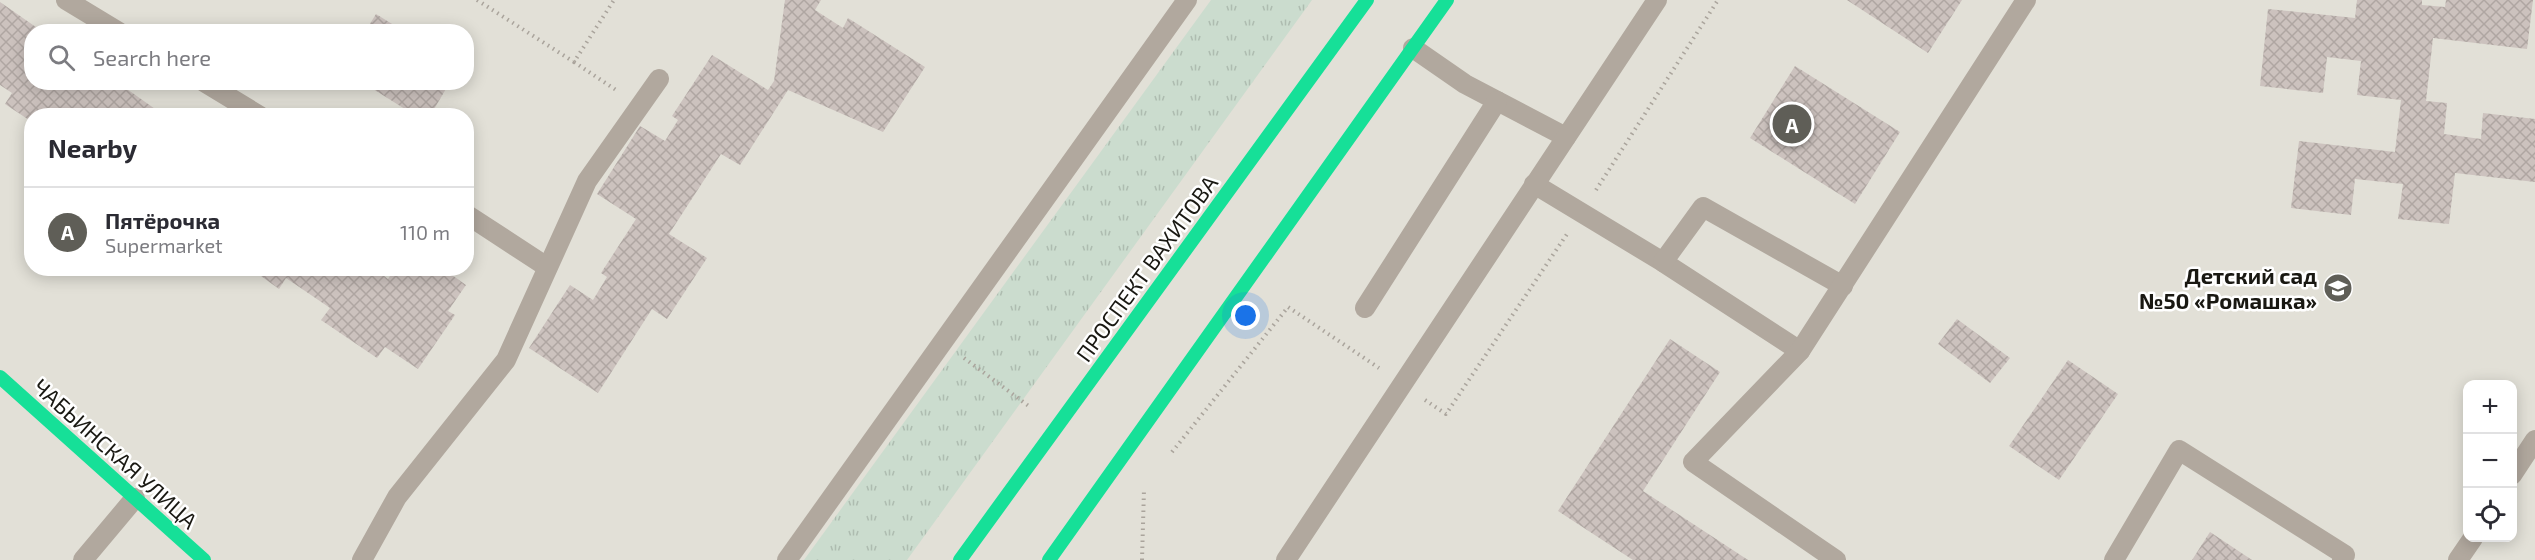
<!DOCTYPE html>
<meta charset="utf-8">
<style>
body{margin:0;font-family:"Exo 2",sans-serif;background:#f2f2f3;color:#2b2b33}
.controls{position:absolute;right:18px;bottom:18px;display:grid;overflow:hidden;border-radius:12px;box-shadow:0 3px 15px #0003}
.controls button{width:54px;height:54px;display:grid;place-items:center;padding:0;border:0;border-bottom:2px solid #e1e1e2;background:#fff;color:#2b2b33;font:30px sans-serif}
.you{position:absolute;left:1246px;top:316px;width:21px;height:21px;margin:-15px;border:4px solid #fff;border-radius:50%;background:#1a73e8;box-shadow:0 0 0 9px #1a73e833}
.badge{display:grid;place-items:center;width:39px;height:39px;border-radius:50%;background:#5f5e57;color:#fff;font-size:20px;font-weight:700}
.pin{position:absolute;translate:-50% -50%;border:3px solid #fff;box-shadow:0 2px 6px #0006}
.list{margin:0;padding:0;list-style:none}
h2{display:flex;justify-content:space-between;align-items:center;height:78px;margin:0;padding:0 24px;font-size:26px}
h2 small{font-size:20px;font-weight:400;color:#7c7c81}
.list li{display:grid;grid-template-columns:39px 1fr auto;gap:18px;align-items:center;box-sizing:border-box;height:90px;padding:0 24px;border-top:2px solid #e1e1e2}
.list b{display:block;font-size:22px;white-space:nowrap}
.list p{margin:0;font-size:20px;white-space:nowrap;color:#7c7c81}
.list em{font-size:20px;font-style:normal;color:#7c7c81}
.icon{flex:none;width:33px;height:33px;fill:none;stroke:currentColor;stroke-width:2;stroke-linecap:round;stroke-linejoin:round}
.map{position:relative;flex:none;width:2535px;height:560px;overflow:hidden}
.search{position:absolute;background:#fff;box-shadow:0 3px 15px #0003;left:24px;top:24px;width:450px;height:66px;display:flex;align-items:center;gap:15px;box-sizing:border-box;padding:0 21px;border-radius:24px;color:#7c7c81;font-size:22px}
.panel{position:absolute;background:#fff;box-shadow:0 3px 15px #0003;left:24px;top:108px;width:450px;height:168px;border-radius:24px}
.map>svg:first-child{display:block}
.grass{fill:url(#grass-tufts)}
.building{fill:url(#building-cross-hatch)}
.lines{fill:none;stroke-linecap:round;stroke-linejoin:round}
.path{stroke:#aaa49c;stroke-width:4;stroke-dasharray:1.5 4.5;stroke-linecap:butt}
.lane{stroke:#b1a89e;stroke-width:20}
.fast{stroke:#16e098;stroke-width:14}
.labels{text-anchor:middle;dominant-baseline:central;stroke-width:5;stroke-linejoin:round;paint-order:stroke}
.street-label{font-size:22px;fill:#191812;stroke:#fff}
.poi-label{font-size:22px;font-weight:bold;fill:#191812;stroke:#fff;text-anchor:end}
</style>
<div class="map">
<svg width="2535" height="560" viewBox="0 0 2535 560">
<defs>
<pattern id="grass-tufts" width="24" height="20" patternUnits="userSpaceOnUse" patternTransform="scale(1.5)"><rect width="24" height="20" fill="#cbdcce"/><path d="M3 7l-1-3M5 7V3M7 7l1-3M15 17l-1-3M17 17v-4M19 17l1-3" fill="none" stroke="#aebcb0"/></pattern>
<pattern id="building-cross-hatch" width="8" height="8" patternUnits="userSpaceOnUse" patternTransform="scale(1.5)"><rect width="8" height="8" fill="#ccc2be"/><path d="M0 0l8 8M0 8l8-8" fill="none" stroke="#afa6a2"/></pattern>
</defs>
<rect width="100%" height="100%" fill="#e2e0d7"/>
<polygon class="grass" points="1211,0 1312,0 907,560 804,560"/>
<g class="building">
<polygon points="785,0 821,0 815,10 843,28 848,18 925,67 883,132 788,90 740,165 721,154 669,234 707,258 667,319 652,309 598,393 529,348 570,285 593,300 607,277 601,273 636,219 597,194 640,126 665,141 678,120 672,116 712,55 768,90 774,81"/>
<polygon points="1847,0 1962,0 1928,53"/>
<polygon points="2357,0 2422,0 2422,5 2445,7 2446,0 2533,0 2527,49 2433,38 2426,101 2447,103 2444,134 2481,139 2483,113 2535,119 2535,182 2455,173 2449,224 2398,219 2403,184 2355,179 2351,215 2291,208 2299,141 2395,152 2401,100 2357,95 2361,61 2327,57 2323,93 2260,86 2268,9 2355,18"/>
<polygon points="0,2 43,32 32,32 32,82 117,82 165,116 32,116 32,122 5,104 12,93 0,85"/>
<polygon points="376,14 405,32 365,32"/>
<polygon points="1795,66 1900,132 1855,204 1750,138"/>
<polygon points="362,82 450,82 430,116 416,116"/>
<polygon points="250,268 374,268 388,279 395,268 442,268 466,285 448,311 455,315 418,369 385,347 377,358 321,320 330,308 286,278 279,289"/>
<polygon points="1957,319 2010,358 1990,383 1938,344"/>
<polygon points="1670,339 1720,372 1643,491 1748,560 1633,560 1558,511"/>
<polygon points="2068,360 2118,394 2059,480 2009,446"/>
<polygon points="2210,532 2252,560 2192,560"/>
</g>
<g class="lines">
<g class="path">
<polyline points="477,0 574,62 614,0"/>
<polyline points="574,62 616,90"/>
<polyline points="1596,190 1718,0"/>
<polyline points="964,358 1030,407"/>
<polyline points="1425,400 1446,414 1567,234"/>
<polyline points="1172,452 1288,307 1379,368"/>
<polyline points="1142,560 1144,489"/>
</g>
<g class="lane">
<polyline points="66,0 119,32"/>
<polyline points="1413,48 1465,84 1566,137"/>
<polyline points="204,82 260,116"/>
<polyline points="1534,184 1663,262 1800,351"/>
<polyline points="466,214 547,267"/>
<polyline points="1663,262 1703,207 1843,286"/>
<polyline points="1365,308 1497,101"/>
<polyline points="2512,475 2535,440"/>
<polyline points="83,560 135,498"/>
<polyline points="362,560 397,497 506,360 587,181 659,79"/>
<polyline points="787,560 1187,0"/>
<polyline points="1286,560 1657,0"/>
<polyline points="1836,560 1693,462 1800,351 2026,0"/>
<polyline points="2114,560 2179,450 2345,555 2342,560"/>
<polyline points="2458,560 2473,538"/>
</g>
<g class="fast">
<polyline points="0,377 204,560"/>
<polyline points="960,560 1367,0"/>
<polyline points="1049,560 1447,0"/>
</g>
</g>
<defs>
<g id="school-disc" transform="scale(1.5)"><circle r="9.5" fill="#5f5e57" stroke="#fff"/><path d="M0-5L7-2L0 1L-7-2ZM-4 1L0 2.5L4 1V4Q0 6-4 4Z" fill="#fff"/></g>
</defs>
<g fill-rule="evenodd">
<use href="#school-disc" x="2338" y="288"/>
</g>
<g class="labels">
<g class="street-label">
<text transform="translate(1146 268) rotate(-54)">ПРОСПЕКТ ВАХИТОВА</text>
<text transform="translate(116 453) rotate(42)">ЧАБЬИНСКАЯ УЛИЦА</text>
</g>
<g class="poi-label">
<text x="2317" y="275">Детский сад<tspan x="2317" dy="25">№50 «Ромашка»</tspan></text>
</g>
</g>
</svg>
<div class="controls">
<button>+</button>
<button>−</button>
<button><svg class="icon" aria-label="locate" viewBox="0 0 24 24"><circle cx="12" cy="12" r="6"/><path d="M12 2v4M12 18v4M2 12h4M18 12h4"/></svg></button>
</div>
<div class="you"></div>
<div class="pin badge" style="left:1792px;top:124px">A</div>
<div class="search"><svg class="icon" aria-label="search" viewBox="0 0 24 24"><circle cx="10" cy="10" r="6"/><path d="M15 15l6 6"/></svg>Search here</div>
<section class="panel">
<h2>Nearby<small></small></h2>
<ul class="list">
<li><span class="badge">A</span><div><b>Пятёрочка</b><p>Supermarket</p></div><em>110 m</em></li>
</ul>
</section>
</div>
